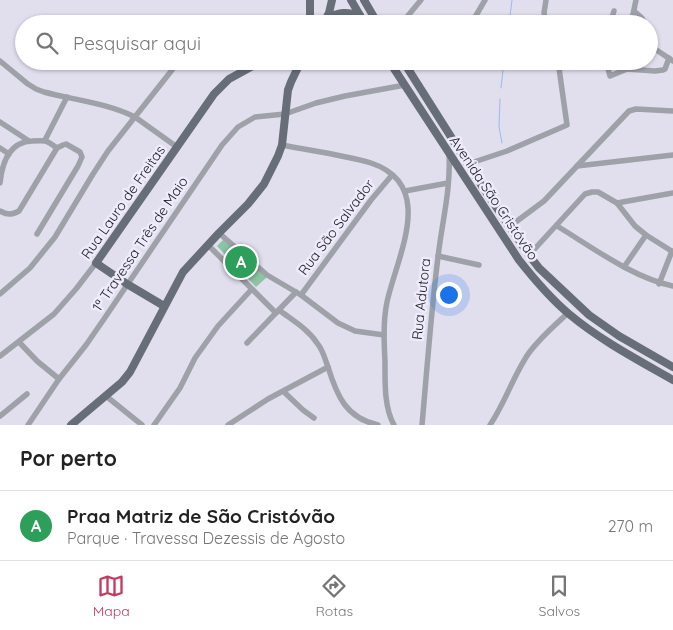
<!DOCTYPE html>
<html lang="pt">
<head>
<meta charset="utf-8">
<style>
	:root { --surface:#fff; --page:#f2f2f2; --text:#222; --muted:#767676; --line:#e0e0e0; --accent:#c83960 }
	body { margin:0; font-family:Quicksand,sans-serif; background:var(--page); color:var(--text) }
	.you { position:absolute; left:448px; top:294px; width:18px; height:18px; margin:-12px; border:4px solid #fff; border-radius:50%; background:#1a73e8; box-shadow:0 0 0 8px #1a73e833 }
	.badge { display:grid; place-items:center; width:32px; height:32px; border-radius:50%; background:var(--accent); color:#fff; font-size:16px; font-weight:700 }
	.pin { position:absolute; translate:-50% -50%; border:2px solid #fff; box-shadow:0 1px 5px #0006 }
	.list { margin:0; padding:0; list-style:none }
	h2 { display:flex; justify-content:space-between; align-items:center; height:65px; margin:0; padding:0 20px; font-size:21px }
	h2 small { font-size:16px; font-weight:400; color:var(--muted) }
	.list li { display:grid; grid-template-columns:32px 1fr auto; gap:15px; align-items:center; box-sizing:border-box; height:70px; padding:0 20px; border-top:1px solid var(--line) }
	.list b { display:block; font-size:19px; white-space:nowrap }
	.list p { margin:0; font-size:16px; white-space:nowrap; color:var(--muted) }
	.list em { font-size:16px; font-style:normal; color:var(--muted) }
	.icon { flex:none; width:28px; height:28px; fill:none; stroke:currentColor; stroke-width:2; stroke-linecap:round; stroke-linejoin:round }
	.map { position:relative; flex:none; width:673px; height:425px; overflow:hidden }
	.search { position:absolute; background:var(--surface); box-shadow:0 1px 4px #0004; left:15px; right:15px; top:15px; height:55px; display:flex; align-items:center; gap:12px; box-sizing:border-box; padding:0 18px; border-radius:28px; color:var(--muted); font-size:19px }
	.sheet { height:135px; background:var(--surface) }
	nav { display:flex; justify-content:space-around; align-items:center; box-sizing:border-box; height:70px; border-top:1px solid var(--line); background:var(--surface); font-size:14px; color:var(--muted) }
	nav a { display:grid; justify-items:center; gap:2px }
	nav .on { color:var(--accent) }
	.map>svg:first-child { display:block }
	.green { fill:#8ac5a3 }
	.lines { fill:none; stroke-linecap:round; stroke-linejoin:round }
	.stream { stroke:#9cbaee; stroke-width:1 }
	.minor { stroke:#9ea2a8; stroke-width:5.5 }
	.major { stroke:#676e78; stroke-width:8 }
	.labels { text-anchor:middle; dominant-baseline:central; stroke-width:5; stroke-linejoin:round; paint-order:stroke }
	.street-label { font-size:14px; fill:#1d1c21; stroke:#eeebfb }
</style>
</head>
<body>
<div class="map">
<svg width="673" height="425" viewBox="0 0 673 425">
	<rect width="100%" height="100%" fill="#e1deee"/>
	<!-- green -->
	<polygon class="green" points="224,239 267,277 256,287 217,246"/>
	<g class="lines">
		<!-- stream -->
		<g class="stream">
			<polyline points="509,24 512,0"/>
			<polyline points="501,88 504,61"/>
			<polyline points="500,99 499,127 502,143"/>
		</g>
		<!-- minor -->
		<g class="minor">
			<polyline points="634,11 641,17 646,24"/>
			<polyline points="401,24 421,0"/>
			<polyline points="471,24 485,0"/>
			<polyline points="546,24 544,13 546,0"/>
			<polyline points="610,24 614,11"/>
			<polyline points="631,24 636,0"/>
			<polyline points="649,29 653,34"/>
			<polyline points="649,45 673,61"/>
			<path d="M0,61l28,23 8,5 8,3c30,8 63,11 91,25l42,30"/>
			<polyline points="606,61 610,76 627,69 655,71 663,70 665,69 669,58"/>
			<polyline points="408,69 435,61"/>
			<polyline points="0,122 29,141"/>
			<polyline points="45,140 67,97"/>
			<path d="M282,145c20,4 40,7 59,11 10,2 21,4 30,7 66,22 26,93 16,139 -4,19 -3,40 -2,60 0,20 -1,45 9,63"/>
			<polyline points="0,148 9,154"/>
			<polyline points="468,164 507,151 567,125 558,61"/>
			<polyline points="577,166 673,155"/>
			<path d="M0,183c2,-20 9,-41 32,-42 14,-1 14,-1 25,7"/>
			<polyline points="405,191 448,183"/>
			<polyline points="617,203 635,226 646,235 673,252"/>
			<path d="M0,211c7,4 12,4 19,0l38,-63 6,-3 3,-1 14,8 2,5 -4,9 -41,68"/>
			<path d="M557,226c35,21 76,52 116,60"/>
			<polyline points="509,227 544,201 629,111 636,109 673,111"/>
			<polyline points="219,233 267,275 301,295 338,323 355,331 384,335"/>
			<polyline points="208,245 276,313"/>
			<polyline points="529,255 585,194 592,192 598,192 617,203 673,193"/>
			<polyline points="438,256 479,265"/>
			<polyline points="624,267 646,235"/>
			<polyline points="659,284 672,251"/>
			<polyline points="0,294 30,268 55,237 93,174 108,151 172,70"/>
			<polyline points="301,295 371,200 392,175"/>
			<path d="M279,310c13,10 29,19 38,33 6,7 8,16 11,24 9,29 18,51 50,58"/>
			<polyline points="19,342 37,361 59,379"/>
			<polyline points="247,343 296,292"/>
			<polyline points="0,356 54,314 76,289 96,263"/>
			<polyline points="284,392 303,410 314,418"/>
			<polyline points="106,396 142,425"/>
			<polyline points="0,416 27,394"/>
			<polyline points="28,425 59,379 86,345 104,319 222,145 238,127 255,117 285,114 316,103 345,96 405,85"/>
			<polyline points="154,425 180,388 195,358 218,326 251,290"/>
			<polyline points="228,425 268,399 328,367"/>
			<path d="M422,425c5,-56 9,-112 16,-168 4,-35 13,-68 11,-103"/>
			<path d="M490,425c14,-21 22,-45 35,-66 8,-15 30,-34 43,-46"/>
		</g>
		<!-- major -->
		<g class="major">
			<polyline points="351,0 365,24"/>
			<polyline points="364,0 378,24"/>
			<path d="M326,19c12,-7 21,-8 34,-3"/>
			<polyline points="308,24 310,20 310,0"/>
			<polyline points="323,24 329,13 332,0"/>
			<path d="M389,61l130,199c15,19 31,38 50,54 31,26 69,46 104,66"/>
			<polyline points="403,61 484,189 529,255 539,268 589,315 619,336 673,367"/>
			<polyline points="164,306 127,284 96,263 214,94 229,79 262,61"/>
			<polyline points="71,425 122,382 130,372 183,272 219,233 248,204 264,184 278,156 282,145 288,90 291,82 301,61"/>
		</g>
	</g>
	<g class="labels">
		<!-- street labels -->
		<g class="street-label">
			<text transform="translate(494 198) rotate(56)">Avenida São Cristóvão</text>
			<text transform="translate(123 202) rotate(-55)">Rua Lauro de Freitas</text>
			<text transform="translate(336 227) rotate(-53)">Rua São Salvador</text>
			<text transform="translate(140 244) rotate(-56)">1ª Travessa Três de Maio</text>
			<text transform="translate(421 299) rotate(-84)">Rua Adutora</text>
		</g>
	</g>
</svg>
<div class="you"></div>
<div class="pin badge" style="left:241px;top:262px;background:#2e9e5b">A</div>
<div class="search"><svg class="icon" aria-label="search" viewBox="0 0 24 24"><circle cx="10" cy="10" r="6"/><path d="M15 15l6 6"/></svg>Pesquisar aqui</div>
</div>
<section class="sheet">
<h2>Por perto<small></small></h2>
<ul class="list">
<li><span class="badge" style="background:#2e9e5b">A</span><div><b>Praa Matriz de São Cristóvão</b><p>Parque · Travessa Dezessis de Agosto</p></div><em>270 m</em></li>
</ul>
</section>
<nav>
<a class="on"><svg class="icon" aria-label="map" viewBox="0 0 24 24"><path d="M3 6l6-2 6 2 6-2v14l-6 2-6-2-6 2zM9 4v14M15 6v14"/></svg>Mapa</a>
<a><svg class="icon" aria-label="directions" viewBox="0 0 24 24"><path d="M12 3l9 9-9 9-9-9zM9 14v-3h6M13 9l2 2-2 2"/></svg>Rotas</a>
<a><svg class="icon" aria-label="saved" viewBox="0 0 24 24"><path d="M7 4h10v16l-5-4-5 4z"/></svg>Salvos</a>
</nav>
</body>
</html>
